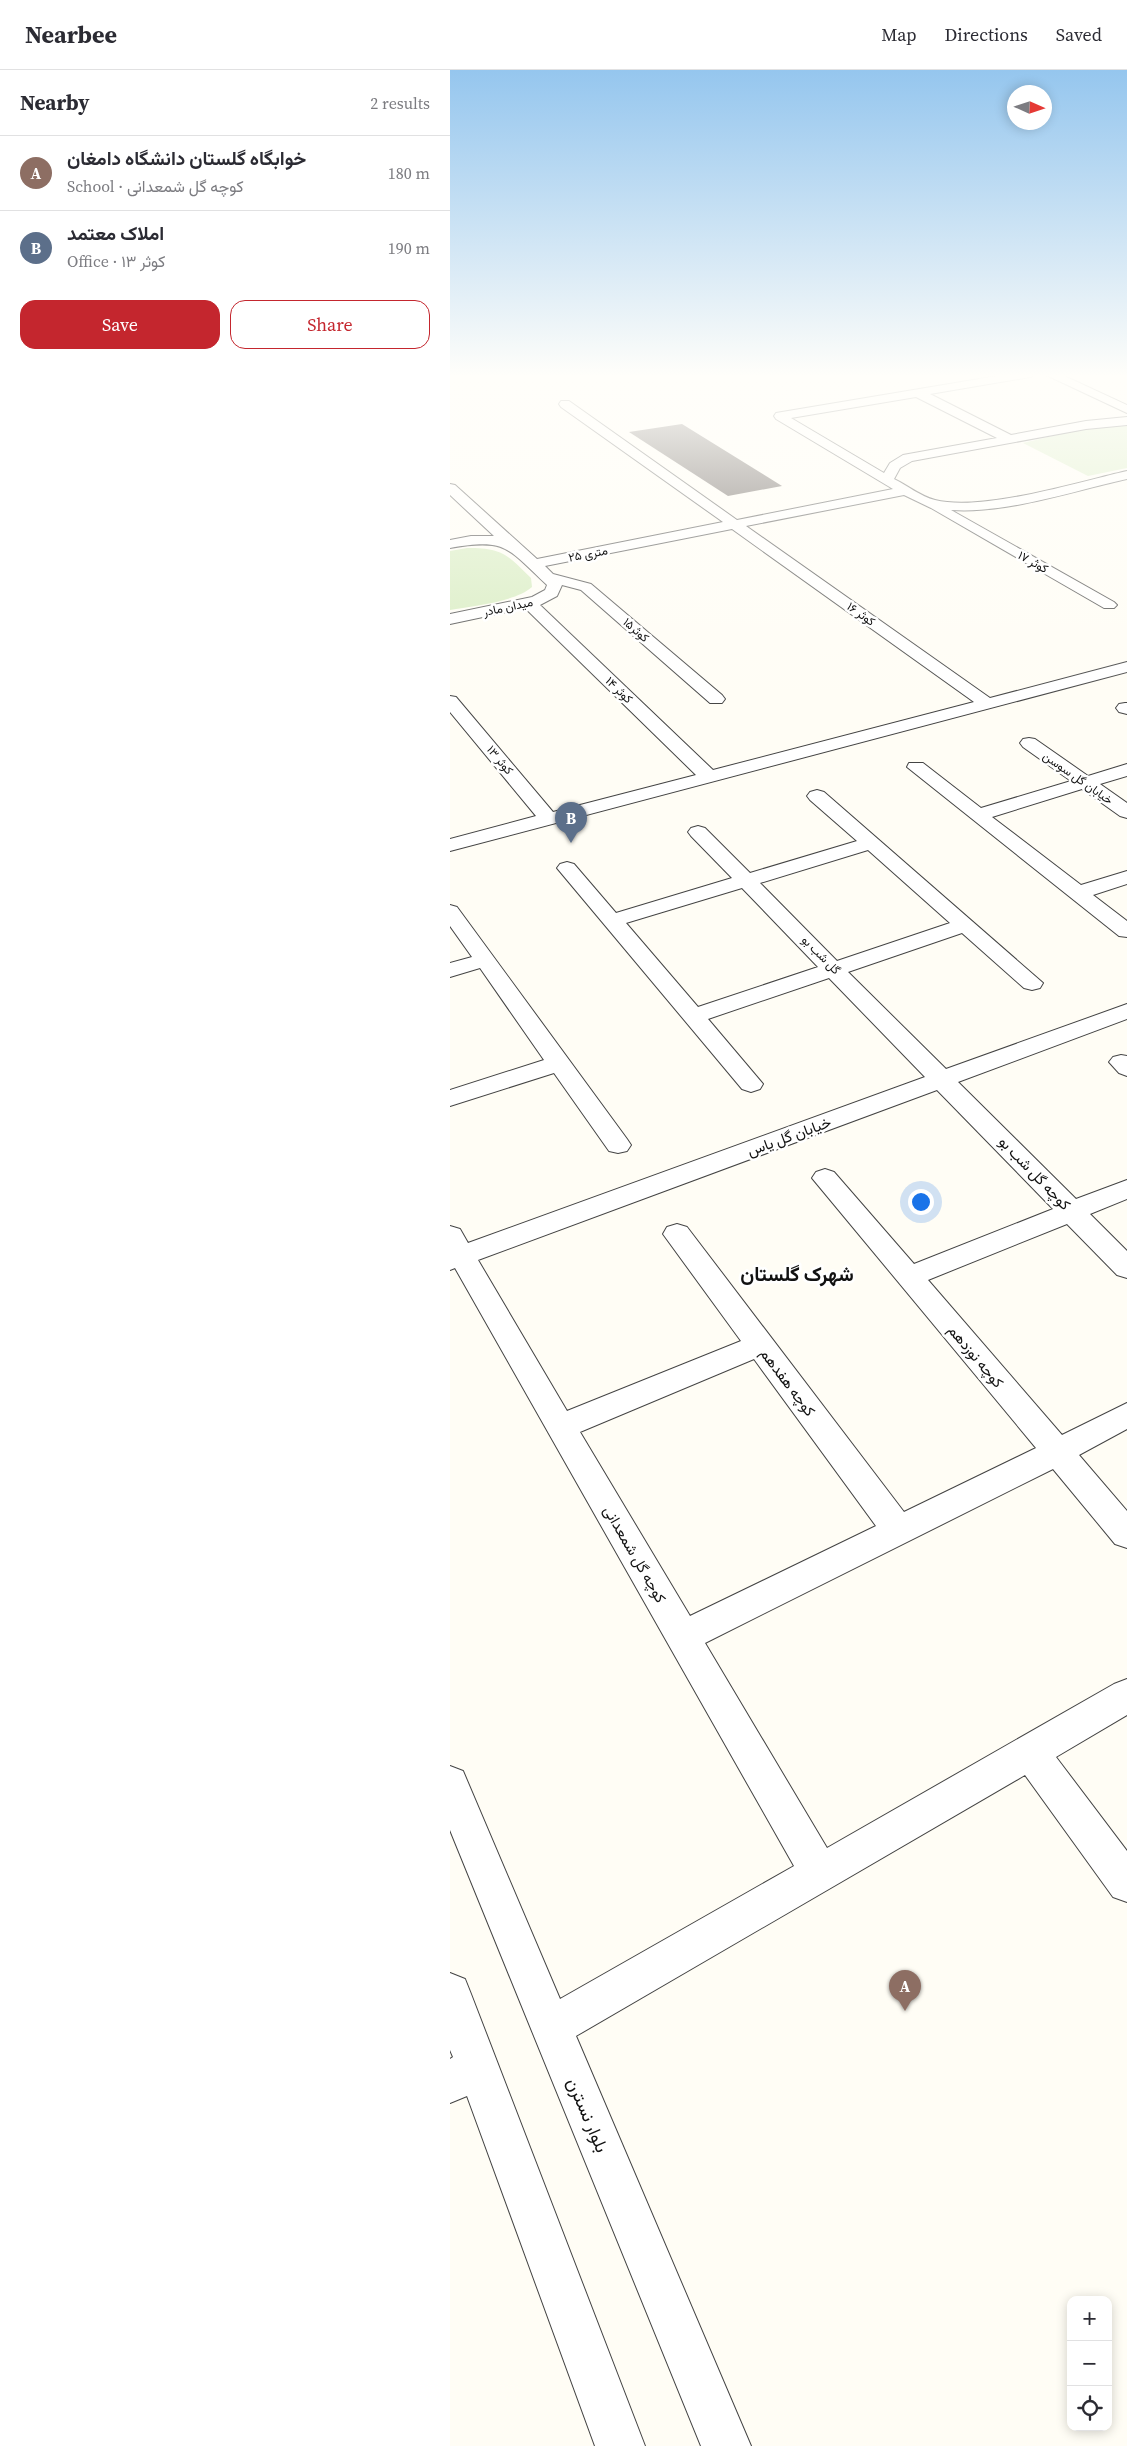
<!DOCTYPE html>
<html lang="en">
<head>
<meta charset="utf-8">
<style>
	:root { --surface:#fff; --page:#f2f2f3; --text:#2b2b33; --muted:#7c7c81; --line:#e1e1e2; --accent:#c4262e }
	body { margin:0; font-family:"Source Serif 4",Vazirmatn,serif; background:var(--page); color:var(--text) }
	.controls { position:absolute; right:15px; bottom:15px; display:grid; overflow:hidden; border-radius:10px; box-shadow:0 2px 12px #0003 }
	.controls button { width:45px; height:45px; display:grid; place-items:center; padding:0; border:0; border-bottom:1px solid var(--line); background:var(--surface); color:var(--text); font:25px sans-serif }
	.compass { position:absolute; left:557px; top:15px; width:45px; height:45px; border-radius:50%; background:var(--surface); box-shadow:0 2px 12px #0003; rotate:93deg }
	.you { position:absolute; left:470px; top:1131px; width:18px; height:18px; margin:-12px; border:4px solid #fff; border-radius:50%; background:#1a73e8; box-shadow:0 0 0 8px #1a73e833 }
	.badge { display:grid; place-items:center; width:32px; height:32px; border-radius:50%; background:var(--accent); color:#fff; font-size:16px; font-weight:700 }
	.pin { position:absolute; translate:-50% -41px; filter:drop-shadow(0 1px 2px #0008) }
	.pin::after { content:''; position:absolute; top:26px; width:18px; height:15px; background:inherit; clip-path:polygon(0 0,100% 0,50% 100%) }
	.list { margin:0; padding:0; list-style:none }
	h2 { display:flex; justify-content:space-between; align-items:center; height:65px; margin:0; padding:0 20px; font-size:21px }
	h2 small { font-size:16px; font-weight:400; color:var(--muted) }
	.list li { display:grid; grid-template-columns:32px 1fr auto; gap:15px; align-items:center; box-sizing:border-box; height:75px; padding:0 20px; border-top:1px solid var(--line) }
	.list b { display:block; font-size:19px; white-space:nowrap }
	.list p { margin:0; font-size:16px; white-space:nowrap; color:var(--muted) }
	.list em { font-size:16px; font-style:normal; color:var(--muted) }
	.actions { display:flex; gap:10px; padding:15px 20px }
	.actions a { flex:1; padding:11px 0; border:1px solid var(--accent); border-radius:15px; text-align:center; font-size:18px; color:var(--accent) }
	.actions .main { background:var(--accent); color:#fff }
	.icon { flex:none; width:28px; height:28px; fill:none; stroke:currentColor; stroke-width:2; stroke-linecap:round; stroke-linejoin:round }
	.map { position:relative; flex:none; width:677px; height:2376px; overflow:hidden }
	header { display:flex; align-items:center; gap:30px; box-sizing:border-box; height:70px; padding:0 25px; background:var(--surface); border-bottom:1px solid var(--line) }
	header strong { font-size:24px }
	nav { display:flex; gap:28px; margin-inline-start:auto; font-size:18px }
	main { display:flex }
	aside { flex:1; background:var(--surface) }
	.map>svg:first-child { display:block }
	.green { fill:#d5ebbd }
	.building { fill:#5a524d }
	.lines { fill:none; stroke-linecap:round; stroke-linejoin:round }
	.minor-casing { stroke:#444; stroke-width:2 }
	.minor { fill:#fff; fill-rule:evenodd }
	.labels { text-anchor:middle; dominant-baseline:central; stroke-width:5; stroke-linejoin:round; paint-order:stroke }
	.far-street-label { font-size:12px; fill:#111; stroke:#fff }
	.street-label { font-size:15px; fill:#111; stroke:#fff }
	.near-street-label { font-size:18px; fill:#111; stroke:#fff }
	.district-label { font-size:20px; font-weight:bold; fill:#111; stroke:#fff }
</style>
</head>
<body>
<header>
<strong>Nearbee</strong>
<nav><a>Map</a><a>Directions</a><a>Saved</a></nav>
</header>
<main>
<aside>
<h2>Nearby<small>2 results</small></h2>
<ul class="list">
<li><span class="badge" style="background:#8d6e63">A</span><div><b>خوابگاه گلستان دانشگاه دامغان</b><p>School · کوچه گل شمعدانی</p></div><em>180 m</em></li>
<li><span class="badge" style="background:#5c6f8a">B</span><div><b>املاک معتمد</b><p>Office · کوثر ۱۳</p></div><em>190 m</em></li>
</ul>
<div class="actions"><a class="main">Save</a><a>Share</a></div>
</aside>
<div class="map">
<svg width="677" height="2376" viewBox="0 0 677 2376">
	<rect width="100%" height="100%" fill="#fffdf5"/>
	<!-- green -->
	<g class="green">
		<polygon points="657,353 677,354 677,398 638,406 573,373"/>
		<path d="M17,478c36,0 39,6 64,30l1,9c-17,15 -60,19 -82,23v-59z"/>
	</g>
	<!-- building -->
	<polygon class="building" points="232,354 332,416 278,426 179,362"/>
	<g class="lines">
		<defs>
			<g id="minor">
				<path d="M559,304h27l-6,3 -100,17 81,41 75,-14 41,-4v8l-41,4 -174,32 -12,7 -6,11c13,6 27,18 41,21 47,12 143,-18 192,-29v8c-54,12 -121,35 -176,31l163,92 3,3 -3,3h-10l-173,-100 -27,-13 -158,31 244,172 137,-36v10l-677,179v-12l86,-23 -86,-104v-16l6,1 97,115 143,-37 -171,-167 -75,16v-10l82,-17 13,-7 2,-5c-40,-37 -40,-47 -97,-37v-8l21,-4h23l-44,-41v-11l5,1 82,74 186,-37 -162,-115 -2,-3 2,-3h8l168,119 156,-31 -117,-70 -2,-3 2,-3zM466,327l81,41 -94,17 -13,8 -6,10 -93,-55zM282,459l242,173 -261,68 -173,-165 17,-9 5,-11 19,5 129,113h12l3,-4 -3,-4 -131,-111 -38,-10 -8,-8z"/>
				<polygon points="594,304 610,304 677,335 677,343"/>
				<polygon points="675,633 677,633 677,644 669,642 666,638 669,634"/>
				<polygon points="579,668 585,669 638,706 677,694 677,706 650,714 677,733 677,748 670,746 632,719 542,747 631,815 677,801 677,814 643,825 677,851 677,867 669,866 457,697 459,693 473,693 531,738 621,711 573,677 570,673 573,669"/>
				<path d="M367,720l7,2 219,191 -3,5 -8,2 -8,-2 -62,-55 -114,39 98,97 181,-65v15l-169,63 118,117 51,-19v19l-37,15 37,37v27l-10,-3 -50,-51 -139,56 134,155 65,-32v26l-48,26 48,56v37l-12,-4 -62,-75 -348,174 122,205 287,-164 13,-5v36l-71,42 71,94v51l-14,-5 -88,-122 -449,261 175,410h-50l-251,-616v-64l13,5 97,228 234,-133 -339,-598 -5,2v-44l10,3 8,14 457,-166 -96,-99 -121,41 55,65 -3,5 -9,3 -9,-3 -185,-221 3,-4 7,-2 7,2 42,49 116,-35 -41,-42 -3,-4 3,-4 7,-2 7,2 45,45 107,-32 -47,-41 -3,-4 3,-4zM418,780l82,73 -113,38 -77,-78zM292,818l76,79 -120,40 -72,-84zM487,1020l116,119 -139,55 -80,-92 -9,-3 -9,3 -4,6 224,270 -132,64 -217,-285 -10,-3 -10,3 -4,7 78,107 -174,70 -89,-151zM304,1289l122,167 -186,90 -110,-184z"/>
				<polygon points="0,835 7,837 177,1069 181,1075 177,1081 168,1083 159,1081 104,1003 0,1036 0,1020 94,990 30,898 0,907 0,893 22,887 0,856"/>
				<polygon points="671,985 677,986 677,1006 669,1003 659,992 663,987"/>
				<polygon points="0,1903 15,1909 21,1924 195,2376 145,2376 17,2026 0,2033 0,1989 3,1987 0,1980"/>
			</g>
		</defs>
		<!-- minor casing -->
		<use href="#minor" class="minor-casing"/>
		<!-- minor -->
		<use href="#minor" class="minor"/>
	</g>
	<!-- sky -->
	<linearGradient id="sky" x2="0" y2="1"><stop stop-color="#95c6ee"/><stop offset="0.48" stop-color="#fffefa"/><stop offset="1" stop-color="#fffefa" stop-opacity="0"/></linearGradient>
	<rect width="677" height="637" fill="url(#sky)"/>
	<g class="labels">
		<!-- far-street labels -->
		<g class="far-street-label">
			<text transform="translate(138 484) rotate(-11)">۲۵ متری</text>
			<text transform="translate(583 492) rotate(29)">کوثر ۱۷</text>
			<text transform="translate(58 537) rotate(-12)">میدان مادر</text>
			<text transform="translate(411 544) rotate(35)">کوثر ۱۶</text>
			<text transform="translate(186 560) rotate(41)">کوثر۱۵</text>
			<text transform="translate(169 620) rotate(44)">کوثر ۱۴</text>
			<text transform="translate(50 690) rotate(50)">کوثر ۱۳</text>
			<text transform="translate(628 708) rotate(35)">خیابان گل سوسن</text>
			<text transform="translate(371 885) rotate(45)">گل شب بو</text>
		</g>
		<!-- street labels -->
		<g class="street-label">
			<text transform="translate(339 1066) rotate(-20)">خیابان گل یاس</text>
			<text transform="translate(585 1103) rotate(46)">کوچه گل شب بو</text>
			<text transform="translate(526 1286) rotate(50)">کوچه نوزدهم</text>
			<text transform="translate(338 1312) rotate(53)">کوچه هفدهم</text>
			<text transform="translate(185 1484) rotate(60)">کوچه گل شمعدانی</text>
		</g>
		<!-- near-street labels -->
		<g class="near-street-label">
			<text transform="translate(138 2045) rotate(67)">بلوار نسترن</text>
		</g>
		<!-- district labels -->
		<g class="district-label">
			<text x="347" y="1204">شهرک گلستان</text>
		</g>
	</g>
</svg>
<div class="controls">
<button>+</button>
<button>−</button>
<button><svg class="icon" aria-label="locate" viewBox="0 0 24 24"><circle cx="12" cy="12" r="6"/><path d="M12 2v4M12 18v4M2 12h4M18 12h4"/></svg></button>
</div>
<svg class="compass" viewBox="-18 -18 36 36"><path d="M0-13l5 13h-10z" fill="#e53935"/><path d="M0 13l5-13h-10z" fill="#7c7c81"/></svg>
<div class="you"></div>
<div class="pin badge" style="left:455px;top:1941px;background:#8d6e63">A</div>
<div class="pin badge" style="left:121px;top:773px;background:#5c6f8a">B</div>
</div>
</main>
</body>
</html>
